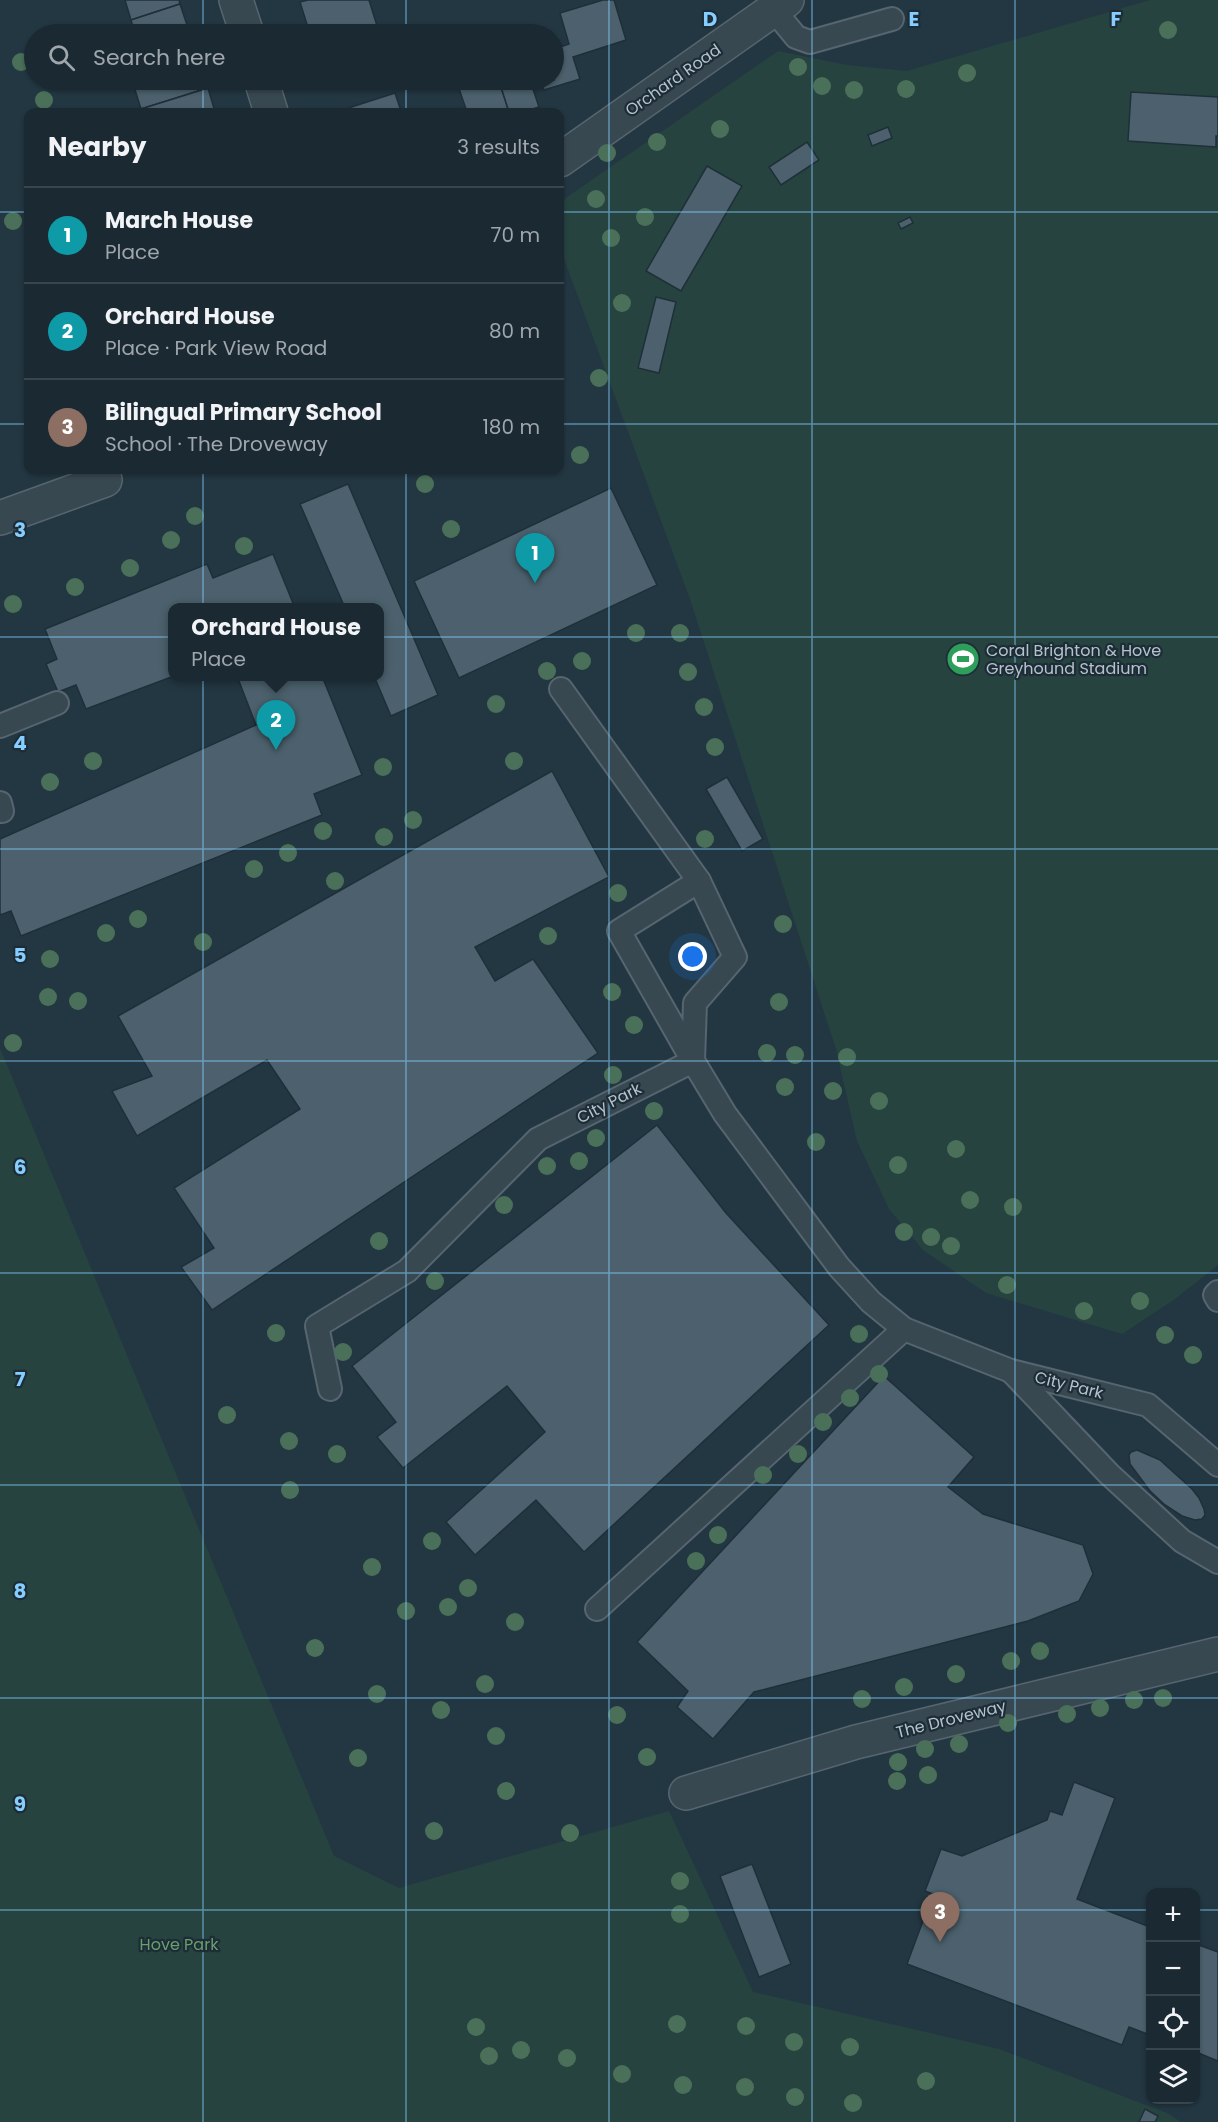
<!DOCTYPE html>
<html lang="en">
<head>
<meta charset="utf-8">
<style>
	:root { --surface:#1a2932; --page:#27353e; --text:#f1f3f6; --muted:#9fa6ac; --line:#38454d; --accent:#8bbbb9 }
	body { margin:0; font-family:Poppins,sans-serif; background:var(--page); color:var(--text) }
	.controls { position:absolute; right:18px; bottom:18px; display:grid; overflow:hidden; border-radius:12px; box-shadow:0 2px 4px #0004 }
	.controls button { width:54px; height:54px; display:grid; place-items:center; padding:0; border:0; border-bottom:2px solid var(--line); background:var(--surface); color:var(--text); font:30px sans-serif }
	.you { position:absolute; left:693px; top:957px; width:21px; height:21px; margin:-15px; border:4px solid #fff; border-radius:50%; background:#1a73e8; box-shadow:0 0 0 9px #1a73e833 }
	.badge { display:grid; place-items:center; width:39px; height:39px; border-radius:50%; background:var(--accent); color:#fff; font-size:20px; font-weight:700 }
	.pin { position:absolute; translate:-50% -50px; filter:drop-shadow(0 2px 3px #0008) }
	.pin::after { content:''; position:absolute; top:32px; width:21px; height:18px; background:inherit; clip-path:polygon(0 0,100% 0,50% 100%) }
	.popup { position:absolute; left:168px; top:603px; width:216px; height:78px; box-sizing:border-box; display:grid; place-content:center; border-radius:12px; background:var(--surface); filter:drop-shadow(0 2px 4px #0005); font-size:20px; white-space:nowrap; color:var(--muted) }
	.popup b { font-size:22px; color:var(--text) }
	.popup::after { content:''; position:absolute; left:50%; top:100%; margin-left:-12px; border:12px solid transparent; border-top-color:var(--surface) }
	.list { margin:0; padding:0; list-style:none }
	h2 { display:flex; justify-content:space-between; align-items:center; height:78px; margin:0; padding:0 24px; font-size:26px }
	h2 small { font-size:20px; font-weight:400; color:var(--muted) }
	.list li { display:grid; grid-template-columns:39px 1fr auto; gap:18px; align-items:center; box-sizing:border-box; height:96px; padding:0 24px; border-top:2px solid var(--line) }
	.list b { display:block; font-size:22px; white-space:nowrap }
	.list p { margin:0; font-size:20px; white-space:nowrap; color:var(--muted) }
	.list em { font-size:20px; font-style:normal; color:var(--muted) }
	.icon { flex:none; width:33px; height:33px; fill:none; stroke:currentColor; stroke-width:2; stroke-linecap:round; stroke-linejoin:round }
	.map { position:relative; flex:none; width:1218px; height:2122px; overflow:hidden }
	.search { position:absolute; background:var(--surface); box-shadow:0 2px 4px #0004; left:24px; top:24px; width:540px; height:66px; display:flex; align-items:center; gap:15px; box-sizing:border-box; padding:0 21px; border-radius:33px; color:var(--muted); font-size:22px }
	.panel { position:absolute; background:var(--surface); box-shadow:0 2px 4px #0004; left:24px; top:108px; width:540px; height:366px; border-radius:12px }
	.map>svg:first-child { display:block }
	.green { fill:#264340 }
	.building { fill:#4c616d; stroke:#1f2f39; stroke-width:1.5 }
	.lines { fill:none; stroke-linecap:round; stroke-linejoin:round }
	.service-casing { stroke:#56656f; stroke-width:26 }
	.minor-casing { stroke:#56656f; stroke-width:36 }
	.service { stroke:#384851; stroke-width:22 }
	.minor { stroke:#384851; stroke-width:33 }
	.tree { fill:#4a7059 }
	.grid { fill:none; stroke:#86ceff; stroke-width:1.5; stroke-opacity:0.55 }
	.labels { text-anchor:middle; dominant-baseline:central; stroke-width:4.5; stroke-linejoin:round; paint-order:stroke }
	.street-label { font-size:16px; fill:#b5c2cc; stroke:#1d2d37 }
	.poi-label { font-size:16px; fill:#b5c2cc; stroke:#1d2d37; text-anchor:start }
	.park-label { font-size:16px; fill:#6a9e6b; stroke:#1d2d37 }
	.grid-label { font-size:20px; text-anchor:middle; font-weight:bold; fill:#86ceff; stroke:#1d2d37; stroke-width:4.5; stroke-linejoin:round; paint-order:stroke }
</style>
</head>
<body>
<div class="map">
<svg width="1218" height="2122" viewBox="0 0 1218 2122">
	<rect width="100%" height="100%" fill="#233742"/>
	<!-- green -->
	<g class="green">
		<polygon points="1150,0 1218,0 1218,1265 1175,1299 1122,1334 986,1293 923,1250 889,1209 857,1141 836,1049 690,599 560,248 560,202 778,51 847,65 907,71"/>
		<polygon points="0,1048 334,1856 399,1888 669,1811 753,1992 999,2049 1167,2113 1181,2122 0,2122"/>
	</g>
	<!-- building -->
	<g class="building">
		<polygon points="125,0 179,0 180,4 131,20"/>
		<polygon points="308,0 369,0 378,29 360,34 310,34 300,2"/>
		<polygon points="603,0 614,0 626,40 573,57 580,79 544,90 541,80 554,80 554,49 569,44 560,13"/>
		<polygon points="180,4 190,34 135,34 131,20"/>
		<polygon points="132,80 205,80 208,88 141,109"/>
		<polygon points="456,80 492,80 494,86 500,84 509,112 467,112"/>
		<polygon points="492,80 530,80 539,107 523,112 509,112 500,84 494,86"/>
		<polygon points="208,88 215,112 143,112 141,109"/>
		<polygon points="1131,92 1218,97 1218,136 1216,136 1216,147 1128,141"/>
		<polygon points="395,93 401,111 396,112 336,112"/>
		<polygon points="888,127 892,138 872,146 868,135"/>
		<polygon points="807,142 819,160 781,185 769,167"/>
		<polygon points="707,166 742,186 681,291 646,271"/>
		<polygon points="910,217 913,223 901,229 898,223"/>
		<polygon points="656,297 676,302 659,373 638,368"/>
		<polygon points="348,484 438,695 391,716 374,676 380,676 380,608 345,608 300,504"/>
		<polygon points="611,488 657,585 459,678 414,581"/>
		<polygon points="273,554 295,608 172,608 172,676 174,676 86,709 76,685 58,692 46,664 57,659 45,629 207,564 213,578"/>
		<polygon points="237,676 322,676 362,775 314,794 322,815 21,936 11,911 0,915 0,839 256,725"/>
		<polygon points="552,771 609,877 475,947 495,981 533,959 598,1053 212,1310 181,1267 214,1248 174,1188 300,1109 267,1060 137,1136 112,1091 152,1076 118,1016"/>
		<polygon points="727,777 763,839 742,851 706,789"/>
		<polygon points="657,1125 726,1213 829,1325 584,1552 536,1500 475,1555 446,1522 545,1432 507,1386 403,1468 377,1437 396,1422 352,1366"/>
		<polygon points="884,1376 974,1457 948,1487 983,1514 1083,1545 1093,1574 1079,1601 1028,1621 754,1692 713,1739 677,1707 688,1691 637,1642"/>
		<polygon points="1137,1450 1160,1460 1192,1489 1199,1498 1204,1509 1205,1515 1202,1519 1195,1520 1182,1516 1165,1505 1150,1491 1130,1464 1129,1455 1131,1452"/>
		<polygon points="1074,1782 1115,1798 1077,1899 1150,1927 1150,2035 1129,2027 1122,2045 907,1964 933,1894 925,1891 941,1849 962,1856 1047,1820 1050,1811 1062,1815"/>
		<polygon points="752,1864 791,1964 759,1977 720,1876"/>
		<polygon points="1196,1944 1218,1952 1218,2061 1196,2052"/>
		<polygon points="1145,2109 1158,2116 1155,2122 1139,2122"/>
	</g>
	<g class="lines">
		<defs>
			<g id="service">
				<polyline points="773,9 796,37 810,42 892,19"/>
				<polyline points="561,689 699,881"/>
				<polyline points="0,726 57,703"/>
				<polyline points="0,803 2,811"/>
				<polyline points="693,1061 695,1003 735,957 699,881 619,931 693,1061 725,1114 839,1267 871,1302 904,1329 1011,1371 1148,1405 1218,1465"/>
				<polyline points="1218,1292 1215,1295 1218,1300"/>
				<polyline points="1011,1371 1109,1474 1182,1541 1218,1562"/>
				<polyline points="330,1389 317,1326 407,1271 538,1139 693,1061"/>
				<polyline points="597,1609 904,1329"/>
			</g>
			<g id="minor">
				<polyline points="236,0 247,34"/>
				<polyline points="261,80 271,112"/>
				<polyline points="560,160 787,0"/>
				<polyline points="0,518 105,480"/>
				<polyline points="686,1793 856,1742 1218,1654"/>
			</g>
		</defs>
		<!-- service casing -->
		<use href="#service" class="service-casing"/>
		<!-- minor casing -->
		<use href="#minor" class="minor-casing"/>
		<!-- service -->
		<use href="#service" class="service"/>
		<!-- minor -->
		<use href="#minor" class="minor"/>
	</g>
	<!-- trees -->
	<g class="tree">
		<circle cx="1168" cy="30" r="9"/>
		<circle cx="21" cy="62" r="9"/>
		<circle cx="798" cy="67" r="9"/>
		<circle cx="967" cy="73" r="9"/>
		<circle cx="822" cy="86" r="9"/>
		<circle cx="906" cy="89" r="9"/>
		<circle cx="854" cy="90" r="9"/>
		<circle cx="44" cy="100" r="9"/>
		<circle cx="720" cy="129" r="9"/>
		<circle cx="657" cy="142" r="9"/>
		<circle cx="607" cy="153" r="9"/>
		<circle cx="596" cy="199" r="9"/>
		<circle cx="645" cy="217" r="9"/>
		<circle cx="13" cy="221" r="9"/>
		<circle cx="611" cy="238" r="9"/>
		<circle cx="622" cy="303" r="9"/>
		<circle cx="599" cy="378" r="9"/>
		<circle cx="580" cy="455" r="9"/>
		<circle cx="425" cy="484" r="9"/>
		<circle cx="195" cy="516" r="9"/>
		<circle cx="451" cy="529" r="9"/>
		<circle cx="171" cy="540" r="9"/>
		<circle cx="244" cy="546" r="9"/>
		<circle cx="130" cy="568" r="9"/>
		<circle cx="75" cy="587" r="9"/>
		<circle cx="13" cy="604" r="9"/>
		<circle cx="636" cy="633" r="9"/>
		<circle cx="680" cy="633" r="9"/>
		<circle cx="582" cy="661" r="9"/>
		<circle cx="547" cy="671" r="9"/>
		<circle cx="688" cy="672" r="9"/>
		<circle cx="496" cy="704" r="9"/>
		<circle cx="704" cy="707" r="9"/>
		<circle cx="715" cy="747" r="9"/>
		<circle cx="93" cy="761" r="9"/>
		<circle cx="514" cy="761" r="9"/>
		<circle cx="383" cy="767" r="9"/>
		<circle cx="50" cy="782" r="9"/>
		<circle cx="413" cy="820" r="9"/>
		<circle cx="323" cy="831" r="9"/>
		<circle cx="384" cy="837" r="9"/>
		<circle cx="705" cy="839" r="9"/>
		<circle cx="288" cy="853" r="9"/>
		<circle cx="254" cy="869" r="9"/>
		<circle cx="335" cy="881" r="9"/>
		<circle cx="618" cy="893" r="9"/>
		<circle cx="138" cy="919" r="9"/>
		<circle cx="783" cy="924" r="9"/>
		<circle cx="106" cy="933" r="9"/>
		<circle cx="548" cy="936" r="9"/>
		<circle cx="203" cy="942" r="9"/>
		<circle cx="50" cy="959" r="9"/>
		<circle cx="612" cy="992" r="9"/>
		<circle cx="48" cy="997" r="9"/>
		<circle cx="78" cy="1001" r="9"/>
		<circle cx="779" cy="1002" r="9"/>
		<circle cx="634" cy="1025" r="9"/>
		<circle cx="13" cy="1043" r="9"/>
		<circle cx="767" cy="1053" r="9"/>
		<circle cx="795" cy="1055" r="9"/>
		<circle cx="847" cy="1057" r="9"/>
		<circle cx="613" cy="1075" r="9"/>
		<circle cx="785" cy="1087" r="9"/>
		<circle cx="833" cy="1091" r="9"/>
		<circle cx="879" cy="1101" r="9"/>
		<circle cx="654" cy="1111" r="9"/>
		<circle cx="596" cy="1138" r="9"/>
		<circle cx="816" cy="1142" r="9"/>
		<circle cx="956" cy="1149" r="9"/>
		<circle cx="579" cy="1161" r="9"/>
		<circle cx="898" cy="1165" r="9"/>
		<circle cx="547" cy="1166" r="9"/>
		<circle cx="970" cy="1200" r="9"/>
		<circle cx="504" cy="1205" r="9"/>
		<circle cx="1013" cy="1207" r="9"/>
		<circle cx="904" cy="1232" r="9"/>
		<circle cx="931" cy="1237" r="9"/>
		<circle cx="379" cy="1241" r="9"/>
		<circle cx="951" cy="1246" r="9"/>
		<circle cx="435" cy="1281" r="9"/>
		<circle cx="1007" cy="1285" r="9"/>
		<circle cx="1140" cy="1301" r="9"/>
		<circle cx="1084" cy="1311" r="9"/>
		<circle cx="276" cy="1333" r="9"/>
		<circle cx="859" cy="1334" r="9"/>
		<circle cx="1165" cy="1335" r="9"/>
		<circle cx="343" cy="1352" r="9"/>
		<circle cx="1193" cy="1355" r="9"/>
		<circle cx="879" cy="1374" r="9"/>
		<circle cx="850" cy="1398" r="9"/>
		<circle cx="227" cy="1415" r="9"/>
		<circle cx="823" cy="1422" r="9"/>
		<circle cx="289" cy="1441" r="9"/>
		<circle cx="337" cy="1454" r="9"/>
		<circle cx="798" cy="1454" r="9"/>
		<circle cx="763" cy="1475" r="9"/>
		<circle cx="290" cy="1490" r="9"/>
		<circle cx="718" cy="1535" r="9"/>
		<circle cx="432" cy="1541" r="9"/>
		<circle cx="696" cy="1561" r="9"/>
		<circle cx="372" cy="1567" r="9"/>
		<circle cx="468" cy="1588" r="9"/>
		<circle cx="448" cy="1607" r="9"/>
		<circle cx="406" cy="1611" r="9"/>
		<circle cx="515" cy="1622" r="9"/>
		<circle cx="315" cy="1648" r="9"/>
		<circle cx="1040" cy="1651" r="9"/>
		<circle cx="1011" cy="1661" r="9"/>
		<circle cx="956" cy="1674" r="9"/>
		<circle cx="485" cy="1684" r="9"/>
		<circle cx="904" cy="1687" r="9"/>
		<circle cx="377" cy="1694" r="9"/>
		<circle cx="1163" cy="1698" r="9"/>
		<circle cx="862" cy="1699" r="9"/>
		<circle cx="1134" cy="1700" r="9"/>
		<circle cx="1100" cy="1708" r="9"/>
		<circle cx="441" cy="1710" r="9"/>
		<circle cx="1067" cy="1714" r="9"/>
		<circle cx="617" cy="1715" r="9"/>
		<circle cx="1008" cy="1723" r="9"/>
		<circle cx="496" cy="1736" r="9"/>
		<circle cx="959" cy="1744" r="9"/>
		<circle cx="925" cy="1749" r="9"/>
		<circle cx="647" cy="1757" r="9"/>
		<circle cx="358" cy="1758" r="9"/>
		<circle cx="898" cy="1762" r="9"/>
		<circle cx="928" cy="1775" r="9"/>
		<circle cx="897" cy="1781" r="9"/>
		<circle cx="506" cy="1791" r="9"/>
		<circle cx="434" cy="1831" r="9"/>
		<circle cx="570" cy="1833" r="9"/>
		<circle cx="680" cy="1881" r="9"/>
		<circle cx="680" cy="1914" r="9"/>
		<circle cx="677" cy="2024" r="9"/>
		<circle cx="746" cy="2026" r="9"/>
		<circle cx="476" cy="2027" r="9"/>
		<circle cx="794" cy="2042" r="9"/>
		<circle cx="850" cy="2047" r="9"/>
		<circle cx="521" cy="2050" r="9"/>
		<circle cx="489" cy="2056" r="9"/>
		<circle cx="567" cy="2058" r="9"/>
		<circle cx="622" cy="2074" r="9"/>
		<circle cx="926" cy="2081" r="9"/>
		<circle cx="683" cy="2085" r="9"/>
		<circle cx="745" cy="2087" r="9"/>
		<circle cx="795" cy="2097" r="9"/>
		<circle cx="853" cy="2103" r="9"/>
	</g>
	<!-- grid -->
	<path class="grid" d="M203,0v34M406,0v34M609,0v2122M812,0v2122M1015,0v2122M203,80v32M406,80v32M0,212h28M560,212h658M0,424h28M560,424h658M203,470v1652M406,470v1652M0,637h1218M0,849h1218M0,1061h1218M0,1273h1218M0,1485h1218M0,1698h1218M0,1910h1150M1196,1910h22"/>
	<!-- icons -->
	<defs>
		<symbol id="stadium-disc" viewBox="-11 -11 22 22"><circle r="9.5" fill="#2e9e5b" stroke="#1d2d37"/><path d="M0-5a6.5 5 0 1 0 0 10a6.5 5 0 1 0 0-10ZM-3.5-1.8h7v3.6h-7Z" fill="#fff"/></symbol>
	</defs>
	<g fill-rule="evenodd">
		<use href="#stadium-disc" x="944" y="640" width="38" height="38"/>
	</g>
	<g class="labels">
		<!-- street labels -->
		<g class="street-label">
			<text transform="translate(673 80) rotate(-35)">Orchard Road</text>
			<text transform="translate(609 1103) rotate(-27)">City Park</text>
			<text transform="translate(1069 1385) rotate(14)">City Park</text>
			<text transform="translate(951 1719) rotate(-14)">The Droveway</text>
		</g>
		<!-- poi labels -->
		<g class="poi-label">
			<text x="986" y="650">Coral Brighton &amp; Hove<tspan x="986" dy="18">Greyhound Stadium</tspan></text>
		</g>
		<!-- park labels -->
		<g class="park-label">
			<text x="179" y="1944">Hove Park</text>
		</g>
	</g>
	<g class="grid-label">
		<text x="710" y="26">D</text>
		<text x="914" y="26">E</text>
		<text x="1116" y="26">F</text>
		<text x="20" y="537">3</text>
		<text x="20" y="750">4</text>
		<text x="20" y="962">5</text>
		<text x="20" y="1174">6</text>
		<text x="20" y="1386">7</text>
		<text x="20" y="1598">8</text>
		<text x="20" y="1811">9</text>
	</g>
</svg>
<div class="controls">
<button>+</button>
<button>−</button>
<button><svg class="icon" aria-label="locate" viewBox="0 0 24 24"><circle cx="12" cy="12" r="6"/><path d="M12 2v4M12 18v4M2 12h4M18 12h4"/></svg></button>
<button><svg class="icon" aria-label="layers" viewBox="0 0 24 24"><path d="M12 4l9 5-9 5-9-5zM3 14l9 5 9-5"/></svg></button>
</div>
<div class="you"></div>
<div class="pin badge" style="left:535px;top:583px;background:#0f9aa8">1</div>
<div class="pin badge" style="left:276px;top:750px;background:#0f9aa8">2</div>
<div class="popup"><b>Orchard House</b>Place</div>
<div class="pin badge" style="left:940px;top:1942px;background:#8d6e63">3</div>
<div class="search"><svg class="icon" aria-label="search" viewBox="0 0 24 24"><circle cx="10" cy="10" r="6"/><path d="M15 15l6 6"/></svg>Search here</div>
<section class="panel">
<h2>Nearby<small>3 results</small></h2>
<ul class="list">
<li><span class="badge" style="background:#0f9aa8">1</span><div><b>March House</b><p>Place</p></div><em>70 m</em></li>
<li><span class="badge" style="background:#0f9aa8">2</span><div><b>Orchard House</b><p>Place · Park View Road</p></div><em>80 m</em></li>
<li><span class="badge" style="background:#8d6e63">3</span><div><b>Bilingual Primary School</b><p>School · The Droveway</p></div><em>180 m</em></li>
</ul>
</section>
</div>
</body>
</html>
